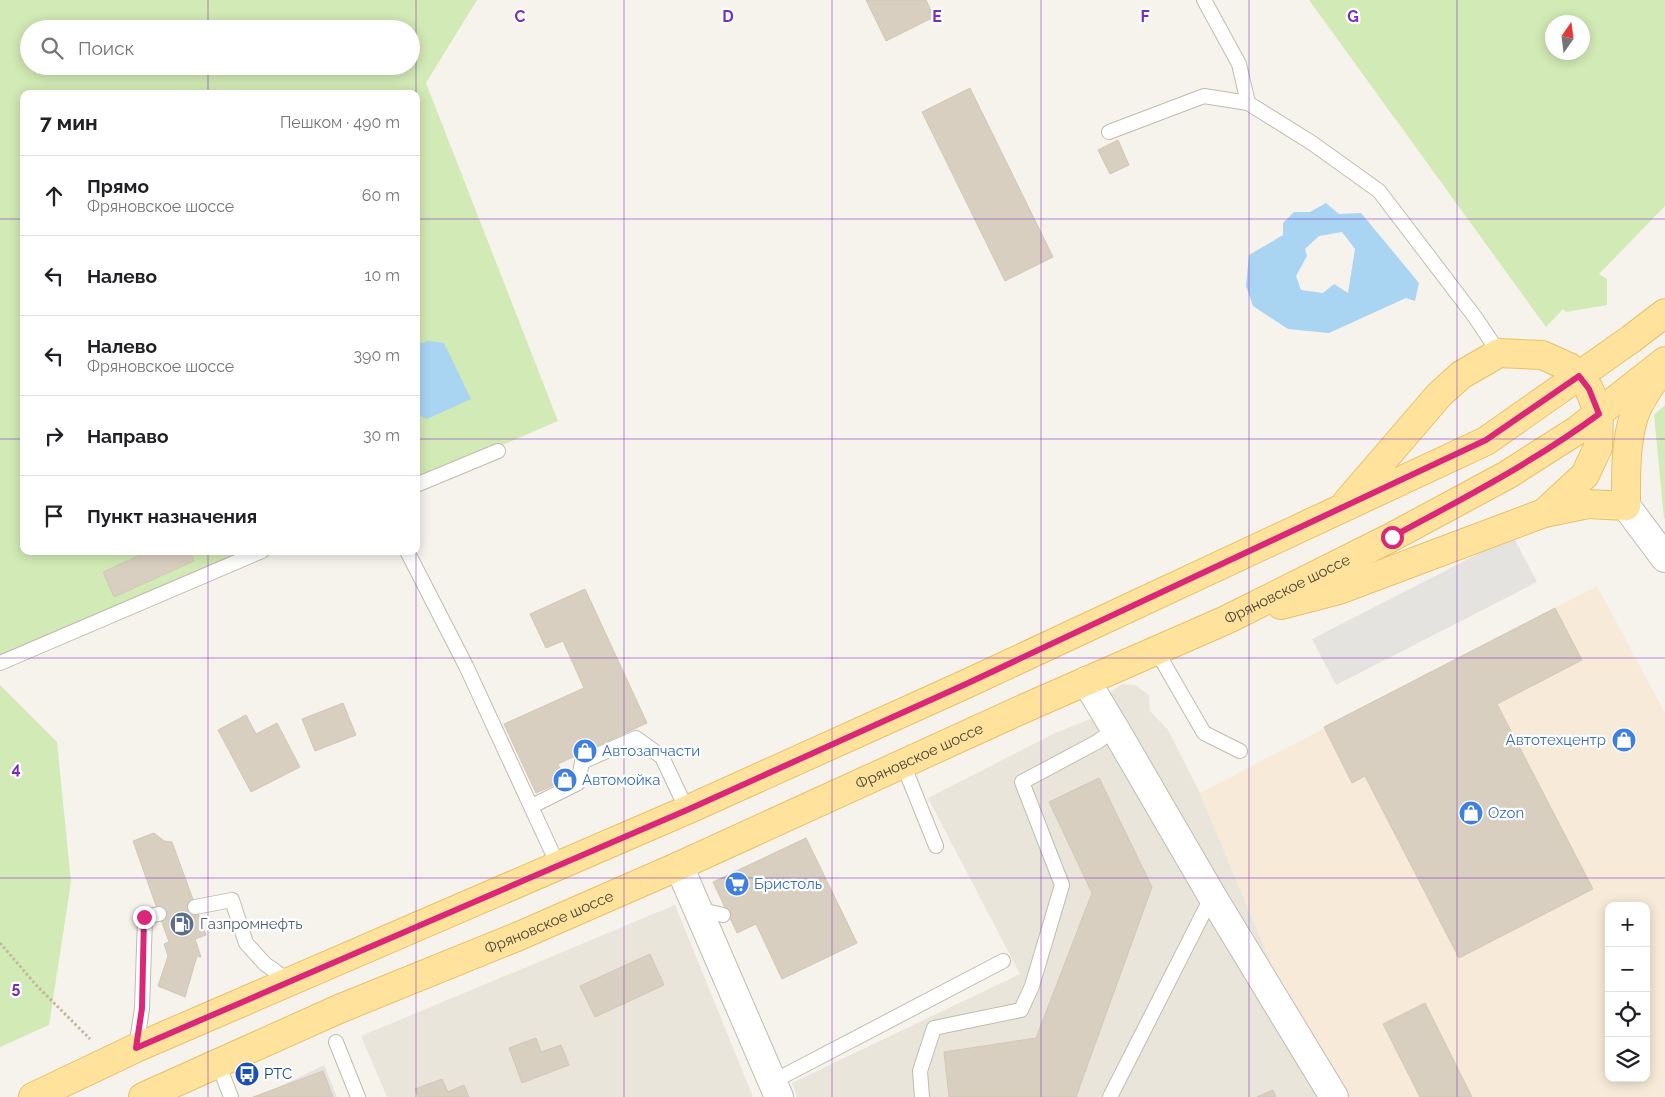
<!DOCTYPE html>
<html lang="ru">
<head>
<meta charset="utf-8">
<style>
	:root { --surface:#fff; --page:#f6f6f6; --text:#202124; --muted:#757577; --line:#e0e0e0 }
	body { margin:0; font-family:Raleway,sans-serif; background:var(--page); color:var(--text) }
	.controls { position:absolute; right:15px; bottom:15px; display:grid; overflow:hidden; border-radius:10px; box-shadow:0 2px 12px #0003 }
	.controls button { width:45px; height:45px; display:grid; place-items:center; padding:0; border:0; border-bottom:1px solid var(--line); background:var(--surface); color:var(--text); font:25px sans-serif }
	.compass { position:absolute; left:1545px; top:15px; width:45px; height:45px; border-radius:50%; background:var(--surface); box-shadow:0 2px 12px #0003; rotate:14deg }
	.stop { position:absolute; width:15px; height:15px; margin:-11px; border:4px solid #db2777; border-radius:50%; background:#fff }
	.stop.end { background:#db2777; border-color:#fff; box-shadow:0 1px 5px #0008 }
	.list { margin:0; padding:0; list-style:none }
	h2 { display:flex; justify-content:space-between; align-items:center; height:65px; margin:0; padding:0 20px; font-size:21px }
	h2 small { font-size:16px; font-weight:400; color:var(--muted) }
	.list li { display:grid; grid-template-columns:32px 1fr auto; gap:15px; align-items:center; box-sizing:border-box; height:80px; padding:0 20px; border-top:1px solid var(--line) }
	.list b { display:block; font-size:19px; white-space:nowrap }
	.list p { margin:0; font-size:16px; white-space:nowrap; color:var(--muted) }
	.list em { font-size:16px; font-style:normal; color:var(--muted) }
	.icon { flex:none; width:28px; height:28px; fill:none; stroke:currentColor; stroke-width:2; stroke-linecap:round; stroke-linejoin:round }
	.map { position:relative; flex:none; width:1665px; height:1097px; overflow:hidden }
	.search { position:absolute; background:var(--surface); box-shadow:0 2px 12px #0003; left:20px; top:20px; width:400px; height:55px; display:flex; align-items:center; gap:12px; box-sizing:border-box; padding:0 18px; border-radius:28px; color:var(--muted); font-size:19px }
	.panel { position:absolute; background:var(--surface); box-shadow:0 2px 12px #0003; left:20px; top:90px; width:400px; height:465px; border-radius:10px }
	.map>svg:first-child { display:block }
	.residential { fill:#eae5da }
	.commercial { fill:#f7ead8; fill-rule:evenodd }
	.industrial { fill:#e6e2dd }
	.green { fill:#d2eab5; fill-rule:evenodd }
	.parking { fill:#e5e3e0 }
	.water { fill:#a9d4f2; fill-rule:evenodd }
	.building { fill:#d8cfc1; stroke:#d3c7b4 }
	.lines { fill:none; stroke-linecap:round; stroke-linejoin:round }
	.lane-casing { stroke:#c2bbae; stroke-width:16 }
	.street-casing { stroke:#c2bbae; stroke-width:30 }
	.primary-casing { stroke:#e6c16a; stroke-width:30 }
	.path { stroke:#c4b79f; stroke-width:3; stroke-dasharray:2.5 2.5; stroke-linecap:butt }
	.lane { stroke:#fff; stroke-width:14 }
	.street { stroke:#fff; stroke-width:28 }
	.primary { stroke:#ffe39c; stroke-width:28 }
	.route { stroke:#db2777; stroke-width:6 }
	.grid { fill:none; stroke:#7b2cbf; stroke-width:1; stroke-opacity:0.55 }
	.labels { text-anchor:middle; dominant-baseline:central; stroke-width:4.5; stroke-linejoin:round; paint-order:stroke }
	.street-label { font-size:15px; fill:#4b4439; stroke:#fff }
	.shop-label { font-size:15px; fill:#366cbe; stroke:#fff; text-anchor:start }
	.service-label { font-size:15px; fill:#4e5e75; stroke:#fff; text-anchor:start }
	.transit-label { font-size:15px; fill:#164399; stroke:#fff; text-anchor:start }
	.grid-label { font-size:16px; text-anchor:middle; font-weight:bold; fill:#7b2cbf; stroke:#fff; stroke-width:4.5; stroke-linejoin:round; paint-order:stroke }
</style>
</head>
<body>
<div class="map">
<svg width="1665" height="1097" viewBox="0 0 1665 1097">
	<rect width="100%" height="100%" fill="#f6f3ec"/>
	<!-- residential -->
	<g class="residential">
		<polygon points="1122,684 1135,685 1149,695 1150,711 1168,730 1200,793 1327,1097 797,1097 792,1083 1020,974 928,798 1055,733 1096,717 1111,692"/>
		<polygon points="675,905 753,1097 387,1097 361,1036"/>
	</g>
	<!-- commercial -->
	<path class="commercial" d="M1597,586l68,127v384h-338l-127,-304zM1609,906h37v172h-37z"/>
	<!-- industrial -->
	<polygon class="industrial" points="324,1065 337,1097 259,1097"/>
	<!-- green -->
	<g class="green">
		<path d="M0,0h477l-51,83 132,338 -142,61v-388h-392v457h232l-256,111zM29,29h382v37h-382z"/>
		<path d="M1309,0h356v206l-66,68 8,5v26l-41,7 -3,-3 -17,18zM1582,22v30h-30v-30z"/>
		<polygon points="1665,405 1665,518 1664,519 1654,415"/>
		<polygon points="0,685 57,742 71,882 49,1025 0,1047"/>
	</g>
	<!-- parking -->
	<polygon class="parking" points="1513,536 1537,582 1336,685 1312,639"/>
	<!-- water -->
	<g class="water">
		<path d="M1326,203l13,11 22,-1 58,70 -4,18 -9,-3 -77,35 -41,-4 -35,-23 -7,-20 3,-31 34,-20v-12l11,-11h16zM1342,232l13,17 -7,44 -14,-9 -11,9 -22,-3 -5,-14 11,-20 -2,-7 14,-13z"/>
		<polygon points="428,341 444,343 471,399 427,419 416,414 416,345"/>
	</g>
	<!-- building -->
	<g class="building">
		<polygon points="866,0 926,0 934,17 886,41"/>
		<polygon points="970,88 1053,257 1005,281 922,112"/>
		<polygon points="1118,140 1129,165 1110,174 1098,150"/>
		<polygon points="149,551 190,551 194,561 114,597 103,572"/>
		<polygon points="585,589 647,723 558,764 565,780 536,793 504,724 584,688 563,641 546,648 530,614"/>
		<polygon points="1555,608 1582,660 1497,704 1593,889 1459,958 1365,776 1352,783 1324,727"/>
		<polygon points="343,703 356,735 315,751 302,719"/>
		<polygon points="246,715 256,734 277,723 300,767 251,792 218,730"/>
		<polygon points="1099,778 1152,887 1076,1097 949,1097 944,1052 1036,1038 1092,893 1049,802"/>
		<polygon points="154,833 164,841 172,842 206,935 195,939 201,957 197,956 185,997 158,986 168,956 164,944 169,942 133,841"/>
		<polygon points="806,838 857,943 782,979 756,924 737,933 713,882"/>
		<polygon points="650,954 664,985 595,1017 580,986"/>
		<polygon points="1425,1003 1472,1097 1420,1097 1383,1024"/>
		<polygon points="536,1038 541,1052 561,1045 569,1065 522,1083 509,1048"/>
		<polygon points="323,1071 333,1097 253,1097"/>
		<polygon points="442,1079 448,1092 464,1085 469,1097 419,1097 415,1089"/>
		<polygon points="1273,1090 1276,1097 1257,1097"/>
	</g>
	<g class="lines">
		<defs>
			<g id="lane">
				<polyline points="1204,0 1239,64 1248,103 1312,143 1379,191 1475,317 1499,353"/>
				<polyline points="1109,132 1204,96 1248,103"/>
				<polyline points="416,485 498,451"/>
				<polyline points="407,551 466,666 558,865"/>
				<polyline points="1156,650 1204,733 1240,751"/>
				<polyline points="0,663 262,551"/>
				<polyline points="903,764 936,846"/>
				<polyline points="532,806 578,783 582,762 636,738 662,757 687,810"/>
				<polyline points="195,907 232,900 246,943 265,964 289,981"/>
				<polyline points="697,909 723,915"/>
				<polyline points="336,1042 358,1097"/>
				<polyline points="136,1048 142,1008 145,917 159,914"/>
				<polyline points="218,1063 231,1097"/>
				<polyline points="772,1082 1003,961"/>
				<polyline points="922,1097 920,1071 934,1028 1021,1010 1032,986 1062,885 1022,782 1097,742 1115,729"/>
				<polyline points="1110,1097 1212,896"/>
			</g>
			<g id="street">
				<polyline points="1626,506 1665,558"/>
				<polyline points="1086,681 1115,729 1212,896 1334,1097"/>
				<polyline points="679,866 779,1097"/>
			</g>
			<g id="primary">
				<polyline points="1347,502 1439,395 1461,375 1499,353 1542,355 1569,367 1579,376 1589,389 1599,414 1598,447 1585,475 1544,513"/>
				<path d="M1626,506c0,-30 -1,-61 8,-90 5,-14 15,-29 24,-41"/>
				<polyline points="1281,605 1339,590 1544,513 1588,504 1626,506"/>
				<polyline points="33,1097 136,1048 687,810 966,684 1486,441 1631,339 1665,313"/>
				<path id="s1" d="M143,1097l196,-88 180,-73 160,-70 346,-158 201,-88 166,-83 115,-62 69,-44 89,-70"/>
			</g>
		</defs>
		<!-- lane casing -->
		<use href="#lane" class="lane-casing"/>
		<!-- street casing -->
		<use href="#street" class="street-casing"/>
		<!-- primary casing -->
		<use href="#primary" class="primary-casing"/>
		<!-- path -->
		<polyline class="path" points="0,943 37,986 90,1039"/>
		<!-- lane -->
		<use href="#lane" class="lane"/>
		<!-- street -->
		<use href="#street" class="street"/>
		<!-- primary -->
		<use href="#primary" class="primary"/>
	</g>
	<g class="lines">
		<!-- route -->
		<path class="route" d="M144,917l-2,91 -6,40 551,-238 279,-126 520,-244 93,-64 10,13 10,25c-65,48 -137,85 -207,123"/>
	</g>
	<!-- grid -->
	<path class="grid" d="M208,0v29M416,0v94M624,0v1097M832,0v1097M1041,0v1097M1249,0v1097M1457,0v1097M208,66v28M416,94v457M0,219h24M416,219h1249M0,439h24M416,439h1249M208,551v546M416,551v546M0,658h1665M0,878h1665"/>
	<!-- icons -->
	<defs>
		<symbol id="shop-disc" viewBox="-11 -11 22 22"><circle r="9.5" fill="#3f7fe0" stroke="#fff"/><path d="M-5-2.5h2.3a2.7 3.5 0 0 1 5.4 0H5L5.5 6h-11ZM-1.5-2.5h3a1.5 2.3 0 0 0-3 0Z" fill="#fff"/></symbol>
		<symbol id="supermarket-disc" viewBox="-11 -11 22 22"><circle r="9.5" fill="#3f7fe0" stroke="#fff"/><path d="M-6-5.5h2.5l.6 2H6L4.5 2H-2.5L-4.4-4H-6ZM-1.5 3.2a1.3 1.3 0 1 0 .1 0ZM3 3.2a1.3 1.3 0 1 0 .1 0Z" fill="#fff"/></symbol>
		<symbol id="fuel-disc" viewBox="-11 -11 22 22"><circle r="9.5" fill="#5c6f8a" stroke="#fff"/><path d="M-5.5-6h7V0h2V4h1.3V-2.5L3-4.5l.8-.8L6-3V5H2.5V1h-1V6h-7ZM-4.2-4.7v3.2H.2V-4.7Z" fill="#fff"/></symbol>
		<symbol id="bus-disc" viewBox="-11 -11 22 22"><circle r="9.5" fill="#1a4fb4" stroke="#fff"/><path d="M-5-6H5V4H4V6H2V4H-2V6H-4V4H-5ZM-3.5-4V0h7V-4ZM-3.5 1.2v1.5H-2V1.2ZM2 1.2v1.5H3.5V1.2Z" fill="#fff"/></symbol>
	</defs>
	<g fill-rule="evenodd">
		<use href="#shop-disc" x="1610" y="726" width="28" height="28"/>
		<use href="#shop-disc" x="571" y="737" width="28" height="28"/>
		<use href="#shop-disc" x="551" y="766" width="28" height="28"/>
		<use href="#shop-disc" x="1457" y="799" width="28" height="28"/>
		<use href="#supermarket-disc" x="723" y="870" width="28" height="28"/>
		<use href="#fuel-disc" x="168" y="910" width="28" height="28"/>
		<use href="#bus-disc" x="233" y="1060" width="28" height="28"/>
	</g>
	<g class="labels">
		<!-- street labels -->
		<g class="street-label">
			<text stroke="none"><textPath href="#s1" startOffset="1252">Фряновское шоссе</textPath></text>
			<text stroke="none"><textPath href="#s1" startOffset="848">Фряновское шоссе</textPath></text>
			<text stroke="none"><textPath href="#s1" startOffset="442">Фряновское шоссе</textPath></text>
		</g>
		<!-- shop labels -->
		<g class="shop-label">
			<text x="1606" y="740" text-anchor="end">Автотехцентр</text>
			<text x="602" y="751">Автозапчасти</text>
			<text x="582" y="780">Автомойка</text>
			<text x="1488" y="813">Ozon</text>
			<text x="754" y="884">Бристоль</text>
		</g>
		<!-- service labels -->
		<g class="service-label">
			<text x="200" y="924">Газпромнефть</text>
		</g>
		<!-- transit labels -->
		<g class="transit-label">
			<text x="264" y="1074">РТС</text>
		</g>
	</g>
	<g class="grid-label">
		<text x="520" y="22">C</text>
		<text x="728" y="22">D</text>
		<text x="937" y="22">E</text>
		<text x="1145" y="22">F</text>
		<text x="1353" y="22">G</text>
		<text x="16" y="774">4</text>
		<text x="16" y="993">5</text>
	</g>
</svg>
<div class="controls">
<button>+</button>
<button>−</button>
<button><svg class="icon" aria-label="locate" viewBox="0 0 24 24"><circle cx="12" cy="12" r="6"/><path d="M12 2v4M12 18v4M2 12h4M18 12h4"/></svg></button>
<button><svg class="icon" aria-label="layers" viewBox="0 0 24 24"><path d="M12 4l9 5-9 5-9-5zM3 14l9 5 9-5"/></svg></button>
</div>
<svg class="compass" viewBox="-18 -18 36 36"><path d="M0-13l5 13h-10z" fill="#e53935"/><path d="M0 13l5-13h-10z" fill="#757577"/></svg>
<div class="stop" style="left:1392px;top:537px"></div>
<div class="stop end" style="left:144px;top:917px"></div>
<div class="search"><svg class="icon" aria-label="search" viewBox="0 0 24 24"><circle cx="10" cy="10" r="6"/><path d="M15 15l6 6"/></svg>Поиск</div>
<section class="panel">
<h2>7 мин<small>Пешком · 490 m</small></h2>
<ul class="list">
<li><svg class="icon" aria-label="ahead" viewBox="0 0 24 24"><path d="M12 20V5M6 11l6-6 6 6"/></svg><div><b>Прямо</b><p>Фряновское шоссе</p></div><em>60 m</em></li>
<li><svg class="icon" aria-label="left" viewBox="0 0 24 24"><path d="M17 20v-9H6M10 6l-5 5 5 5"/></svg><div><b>Налево</b></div><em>10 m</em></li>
<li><svg class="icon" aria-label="left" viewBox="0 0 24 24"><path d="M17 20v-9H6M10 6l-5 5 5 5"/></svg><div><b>Налево</b><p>Фряновское шоссе</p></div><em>390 m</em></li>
<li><svg class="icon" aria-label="right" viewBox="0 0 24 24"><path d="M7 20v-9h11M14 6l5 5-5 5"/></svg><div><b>Направо</b></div><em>30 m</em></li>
<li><svg class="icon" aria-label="arrive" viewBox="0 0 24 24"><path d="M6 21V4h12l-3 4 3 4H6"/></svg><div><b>Пункт назначения</b></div></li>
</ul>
</section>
</div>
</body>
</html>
